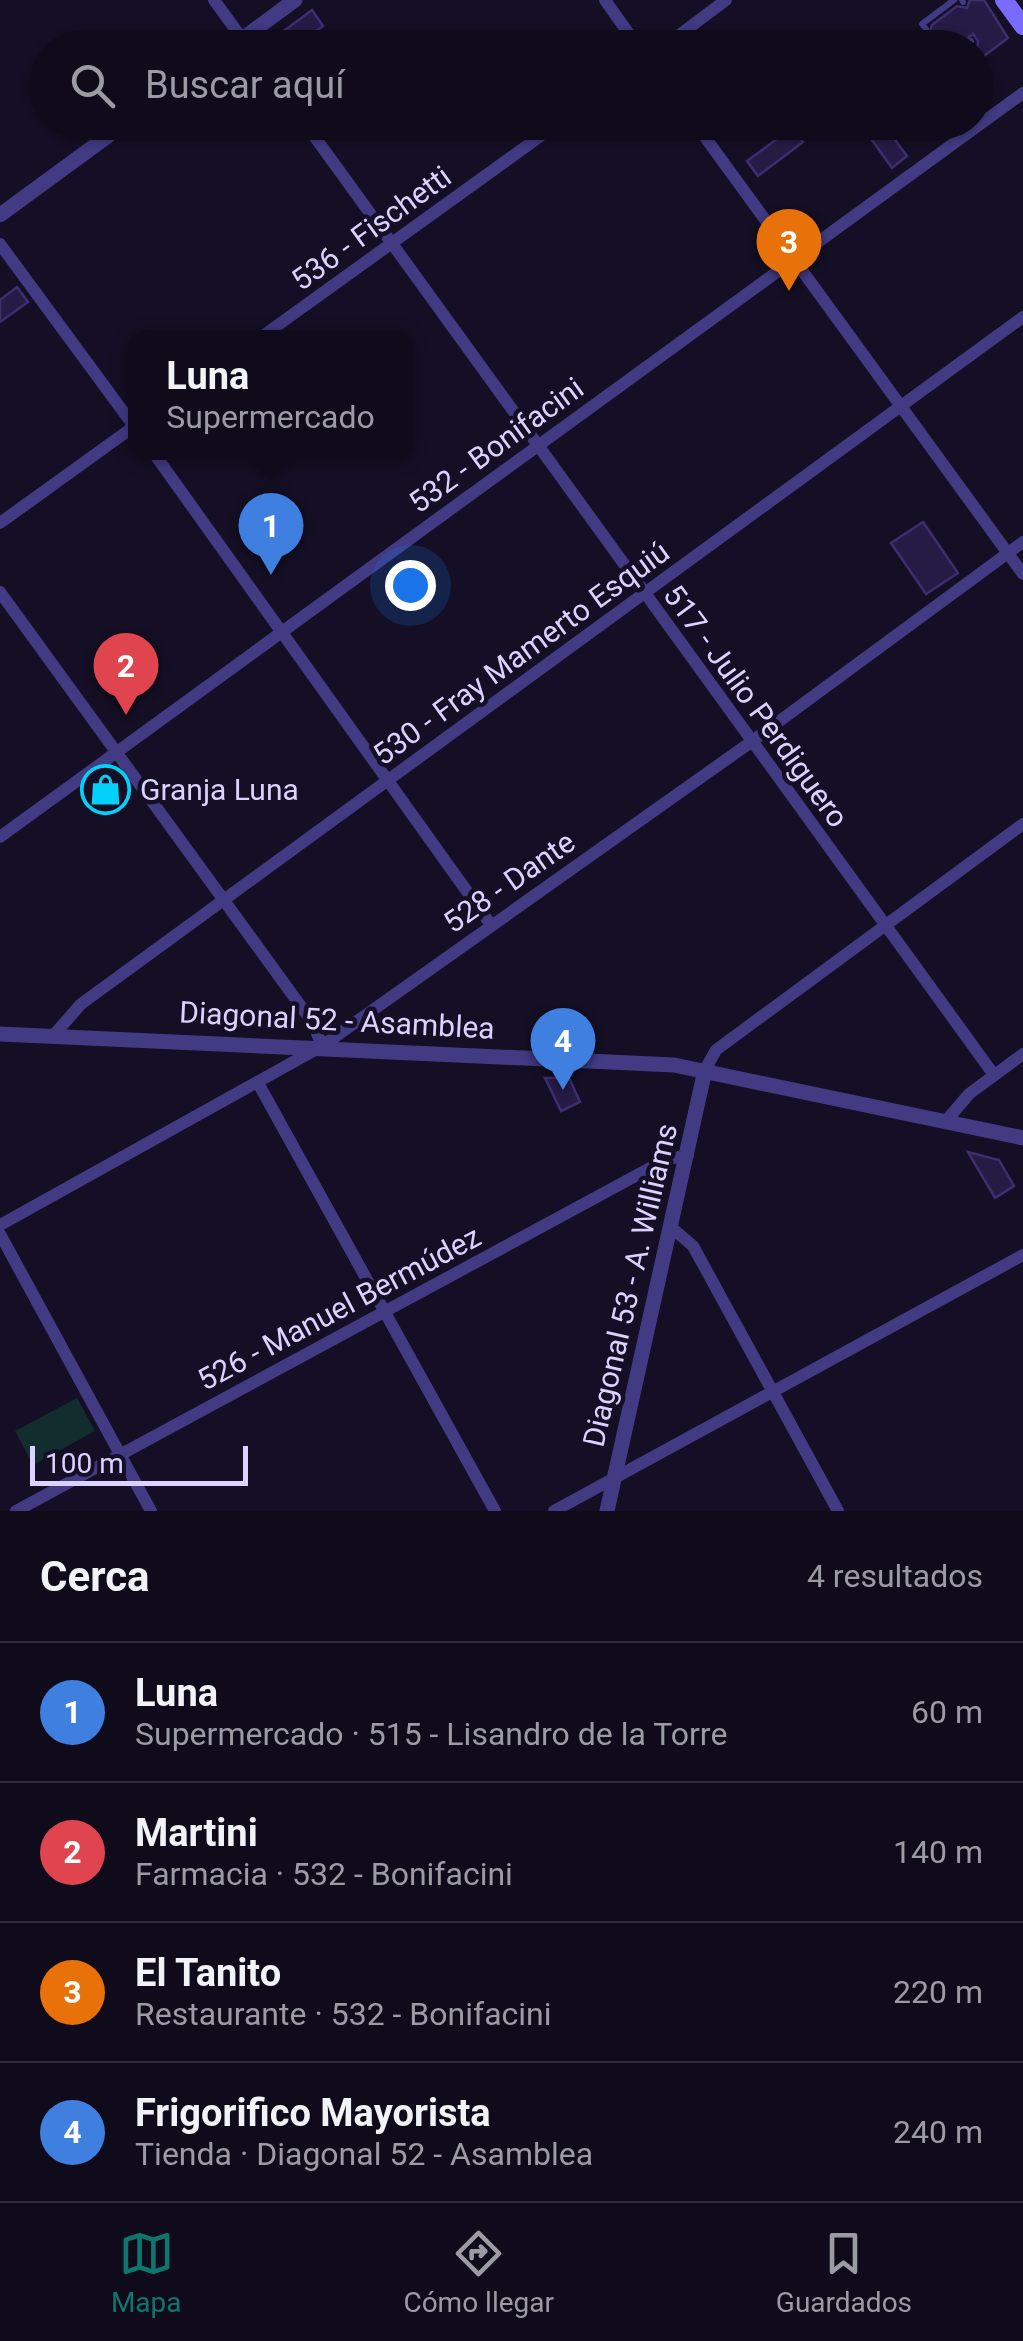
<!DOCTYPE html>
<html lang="es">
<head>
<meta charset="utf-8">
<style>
	:root { --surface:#0f0b1b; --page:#1d1928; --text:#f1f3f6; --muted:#9b9ba3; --line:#2f2b3a; --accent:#0f766e }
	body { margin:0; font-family:Roboto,sans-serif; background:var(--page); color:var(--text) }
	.scale { position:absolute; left:30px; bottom:25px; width:218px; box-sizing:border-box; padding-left:10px; border:5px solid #dad2ff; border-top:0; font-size:28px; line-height:35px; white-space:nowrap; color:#dad2ff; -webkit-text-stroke:8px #140f24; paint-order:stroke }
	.you { position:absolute; left:410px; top:585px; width:35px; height:35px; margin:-25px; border:8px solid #fff; border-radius:50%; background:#1a73e8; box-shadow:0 0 0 15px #1a73e833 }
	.badge { display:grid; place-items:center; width:65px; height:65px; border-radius:50%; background:var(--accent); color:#fff; font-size:32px; font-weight:700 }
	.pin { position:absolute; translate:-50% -82px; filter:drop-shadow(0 2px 5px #0008) }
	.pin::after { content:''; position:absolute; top:52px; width:35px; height:30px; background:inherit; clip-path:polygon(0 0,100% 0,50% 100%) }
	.popup { position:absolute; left:128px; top:330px; width:285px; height:130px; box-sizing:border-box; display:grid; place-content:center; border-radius:20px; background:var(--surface); filter:drop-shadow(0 2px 8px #0005); font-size:32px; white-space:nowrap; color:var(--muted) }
	.popup b { font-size:38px; color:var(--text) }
	.popup::after { content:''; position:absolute; left:50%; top:100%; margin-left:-20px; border:20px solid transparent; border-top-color:var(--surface) }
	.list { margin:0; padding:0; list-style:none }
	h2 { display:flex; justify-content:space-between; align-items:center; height:130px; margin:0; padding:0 40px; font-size:42px }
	h2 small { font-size:32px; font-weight:400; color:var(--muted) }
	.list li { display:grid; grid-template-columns:65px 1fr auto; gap:30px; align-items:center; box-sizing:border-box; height:140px; padding:0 40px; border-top:2px solid var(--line) }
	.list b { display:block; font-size:38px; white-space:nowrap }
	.list p { margin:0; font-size:32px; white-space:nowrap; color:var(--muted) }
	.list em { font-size:32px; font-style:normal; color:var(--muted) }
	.icon { flex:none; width:55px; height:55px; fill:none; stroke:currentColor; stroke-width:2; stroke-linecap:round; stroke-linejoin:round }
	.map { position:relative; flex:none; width:1023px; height:1511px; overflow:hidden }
	.search { position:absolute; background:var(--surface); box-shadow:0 2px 8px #0004; left:30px; right:30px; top:30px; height:110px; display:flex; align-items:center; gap:25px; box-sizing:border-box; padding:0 35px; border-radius:55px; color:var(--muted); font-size:38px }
	.sheet { height:690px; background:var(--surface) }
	nav { display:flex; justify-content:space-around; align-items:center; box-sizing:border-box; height:140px; border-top:2px solid var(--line); background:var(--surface); font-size:28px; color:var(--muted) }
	nav a { display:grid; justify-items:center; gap:5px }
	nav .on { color:var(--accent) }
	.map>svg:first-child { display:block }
	.green { fill:#122d2e }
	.building { fill:#261b45; stroke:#3f2d71; stroke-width:2.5 }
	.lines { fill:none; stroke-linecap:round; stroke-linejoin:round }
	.service { stroke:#423a83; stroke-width:6 }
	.minor { stroke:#423a83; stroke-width:12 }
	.tertiary { stroke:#423a83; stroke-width:15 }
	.secondary { stroke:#786bfd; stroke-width:18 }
	.labels { text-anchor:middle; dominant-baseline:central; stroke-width:9; stroke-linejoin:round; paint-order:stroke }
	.street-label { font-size:30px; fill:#dad2ff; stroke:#140f24 }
	.poi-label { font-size:30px; fill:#dad2ff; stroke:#140f24; text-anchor:start }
</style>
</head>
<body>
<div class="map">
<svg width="1023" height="1511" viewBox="0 0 1023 1511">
	<rect width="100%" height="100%" fill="#140f24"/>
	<!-- green -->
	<polygon class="green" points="77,1398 95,1431 33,1465 15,1431"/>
	<!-- building -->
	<g class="building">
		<polygon points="970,0 984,0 1008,38 976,62 978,41 973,34 955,48 919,48 912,39 921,33 929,35 932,25 957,6 967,8"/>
		<polygon points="312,10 323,26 293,48 261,48"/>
		<polygon points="859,122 882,122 907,156 892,168"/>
		<polygon points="792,128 803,142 758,176 747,161"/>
		<polygon points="17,287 28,302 0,322 0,300"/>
		<polygon points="923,522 958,573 926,594 891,543"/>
		<polygon points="545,1078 569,1078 580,1102 561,1111"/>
		<polygon points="968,1152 999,1160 1014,1186 995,1198"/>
	</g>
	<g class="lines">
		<!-- service -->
		<g class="service">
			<polyline points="962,0 963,2"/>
			<polyline points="926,29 922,24 954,0"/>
			<polyline points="962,48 971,41"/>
		</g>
		<!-- minor -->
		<g class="minor">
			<polyline points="214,0 249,48"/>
			<polyline points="605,0 639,48"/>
			<polyline points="662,48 726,0"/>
			<polyline points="304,122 994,1075"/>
			<polyline points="694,122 1023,574"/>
			<polyline points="0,244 136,429"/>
			<polyline points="260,338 560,122"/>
			<polyline points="153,452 491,925"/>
			<polyline points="0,523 136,425"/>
			<polyline points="0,592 313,1023 322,1046"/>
			<polyline points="0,837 1023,93"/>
			<polyline points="53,1036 81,1004 1023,317"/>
			<polyline points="705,1070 716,1050 1023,824"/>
			<polyline points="258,1083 495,1511"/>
			<polyline points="947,1120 969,1094 1023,1054"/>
			<polyline points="0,1225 322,1046 751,742 1023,542"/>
			<polyline points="672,1228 693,1246 838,1511"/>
			<polyline points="0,1234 151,1511"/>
			<polyline points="16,1511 665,1160 688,1155"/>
			<polyline points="554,1511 1023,1255"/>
		</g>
		<!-- tertiary -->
		<g class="tertiary">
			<polyline points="230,48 295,0"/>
			<polyline points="0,215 127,122"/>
			<polyline points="0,1034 674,1065 1023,1138"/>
			<polyline points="607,1511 705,1070"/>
		</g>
		<!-- secondary -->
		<polyline class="secondary" points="1004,0 1023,26"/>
	</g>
	<!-- icons -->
	<defs>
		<symbol id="shop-ring" viewBox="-11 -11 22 22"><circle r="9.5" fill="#140f24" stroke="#03d1fa" stroke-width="1.5"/><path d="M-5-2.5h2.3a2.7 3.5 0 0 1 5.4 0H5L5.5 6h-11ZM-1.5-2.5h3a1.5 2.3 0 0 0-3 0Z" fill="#03d1fa"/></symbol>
	</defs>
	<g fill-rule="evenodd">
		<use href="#shop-ring" x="78" y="762" width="55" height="55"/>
	</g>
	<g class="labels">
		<!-- street labels -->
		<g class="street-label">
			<text transform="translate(371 228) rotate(-36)">536 - Fischetti</text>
			<text transform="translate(496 445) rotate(-36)">532 - Bonifacini</text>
			<text transform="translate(521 653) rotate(-36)">530 - Fray Mamerto Esquiú</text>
			<text transform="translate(756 706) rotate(54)">517 - Julio Perdiguero</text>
			<text transform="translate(509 882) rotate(-35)">528 - Dante</text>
			<text transform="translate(337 1020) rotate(3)">Diagonal 52 - Asamblea</text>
			<text transform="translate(630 1285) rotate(-77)">Diagonal 53 - A. Williams</text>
			<text transform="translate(339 1308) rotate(-28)">526 - Manuel Bermúdez</text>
		</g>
		<!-- poi labels -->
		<g class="poi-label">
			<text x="140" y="789">Granja Luna</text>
		</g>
	</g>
</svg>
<div class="scale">100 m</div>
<div class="you"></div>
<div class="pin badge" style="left:271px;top:575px;background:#3f7fe0">1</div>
<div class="popup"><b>Luna</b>Supermercado</div>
<div class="pin badge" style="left:126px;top:715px;background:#e0444e">2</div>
<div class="pin badge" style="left:789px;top:291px;background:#e8710a">3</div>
<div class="pin badge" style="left:563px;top:1090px;background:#3f7fe0">4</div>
<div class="search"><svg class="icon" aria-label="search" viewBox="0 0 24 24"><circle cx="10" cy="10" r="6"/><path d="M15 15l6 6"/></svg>Buscar aquí</div>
</div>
<section class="sheet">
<h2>Cerca<small>4 resultados</small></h2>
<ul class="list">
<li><span class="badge" style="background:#3f7fe0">1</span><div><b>Luna</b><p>Supermercado · 515 - Lisandro de la Torre</p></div><em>60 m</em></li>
<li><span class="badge" style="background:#e0444e">2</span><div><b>Martini</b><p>Farmacia · 532 - Bonifacini</p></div><em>140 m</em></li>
<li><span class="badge" style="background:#e8710a">3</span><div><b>El Tanito</b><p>Restaurante · 532 - Bonifacini</p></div><em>220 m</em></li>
<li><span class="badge" style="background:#3f7fe0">4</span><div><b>Frigorifico Mayorista</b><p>Tienda · Diagonal 52 - Asamblea</p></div><em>240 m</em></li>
</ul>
</section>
<nav>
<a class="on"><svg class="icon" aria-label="map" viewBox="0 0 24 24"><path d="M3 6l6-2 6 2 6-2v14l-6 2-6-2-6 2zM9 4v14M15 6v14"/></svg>Mapa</a>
<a><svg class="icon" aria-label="directions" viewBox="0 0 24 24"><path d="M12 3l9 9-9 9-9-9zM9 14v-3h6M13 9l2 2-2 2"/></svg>Cómo llegar</a>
<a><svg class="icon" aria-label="saved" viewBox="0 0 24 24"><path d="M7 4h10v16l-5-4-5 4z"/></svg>Guardados</a>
</nav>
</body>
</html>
